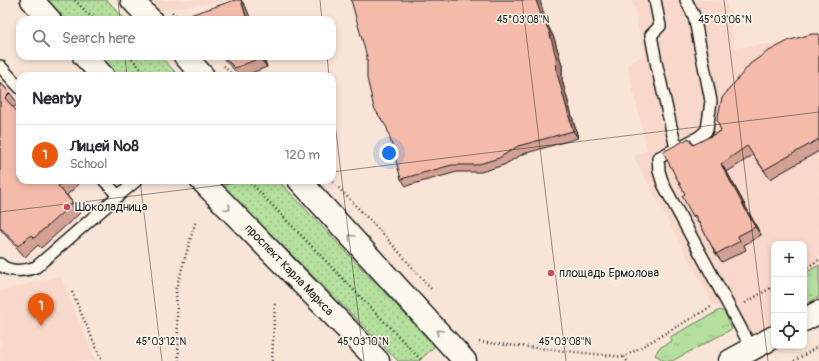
<!DOCTYPE html>
<html lang="en">
<head>
<meta charset="utf-8">
<style>
	:root { --surface:#fff; --page:#f2f2f3; --text:#2b2b33; --muted:#7c7c81; --line:#e1e1e2; --accent:#ea580c }
	body { margin:0; font-family:Pangolin,sans-serif; background:var(--page); color:var(--text) }
	.controls { position:absolute; right:12px; bottom:12px; display:grid; overflow:hidden; border-radius:8px; box-shadow:0 2px 6px #0003 }
	.controls button { width:36px; height:36px; display:grid; place-items:center; padding:0; border:0; border-bottom:1px solid var(--line); background:var(--surface); color:var(--text); font:20px sans-serif }
	.you { position:absolute; left:389px; top:153px; width:14px; height:14px; margin:-10px; border:3px solid #fff; border-radius:50%; background:#1a73e8; box-shadow:0 0 0 6px #1a73e833 }
	.badge { display:grid; place-items:center; width:26px; height:26px; border-radius:50%; background:var(--accent); color:#fff; font-size:13px; font-weight:700 }
	.pin { position:absolute; translate:-50% -33px; filter:drop-shadow(0 1px 2px #0008) }
	.pin::after { content:''; position:absolute; top:21px; width:14px; height:12px; background:inherit; clip-path:polygon(0 0,100% 0,50% 100%) }
	.list { margin:0; padding:0; list-style:none }
	h2 { display:flex; justify-content:space-between; align-items:center; height:52px; margin:0; padding:0 16px; font-size:17px }
	h2 small { font-size:13px; font-weight:400; color:var(--muted) }
	.list li { display:grid; grid-template-columns:26px 1fr auto; gap:12px; align-items:center; box-sizing:border-box; height:60px; padding:0 16px; border-top:1px solid var(--line) }
	.list b { display:block; font-size:15px; white-space:nowrap }
	.list p { margin:0; font-size:13px; white-space:nowrap; color:var(--muted) }
	.list em { font-size:13px; font-style:normal; color:var(--muted) }
	.icon { flex:none; width:22px; height:22px; fill:none; stroke:currentColor; stroke-width:2; stroke-linecap:round; stroke-linejoin:round }
	.map { position:relative; flex:none; width:819px; height:361px; overflow:hidden }
	.search { position:absolute; background:var(--surface); box-shadow:0 2px 6px #0003; left:16px; top:16px; width:320px; height:44px; display:flex; align-items:center; gap:10px; box-sizing:border-box; padding:0 14px; border-radius:12px; color:var(--muted); font-size:15px }
	.panel { position:absolute; background:var(--surface); box-shadow:0 2px 6px #0003; left:16px; top:72px; width:320px; height:112px; border-radius:12px }
	.map>svg:first-child { display:block }
	.built { fill:#f8d8ca }
	.grass { fill:url(#grass-tufts); stroke:#687e5c }
	.park { fill:url(#park-dots); stroke:#687e5c }
	.lines { fill:none; stroke-linecap:round; stroke-linejoin:round }
	.lane-casing { stroke:#1c1c1c; stroke-width:14 }
	.secondary-casing { stroke:#1c1c1c; stroke-width:25 }
	.path { stroke:#1c1c1c; stroke-width:2.5; stroke-dasharray:1 3; stroke-linecap:butt }
	.lane { stroke:#fbf7ec; stroke-width:11 }
	.secondary { stroke:#fbf7ec; stroke-width:22 }
	.wall { fill:#d2a193; stroke:#1c1c1c }
	.shaded-wall { fill:#ab8378; stroke:#1c1c1c }
	.building { fill:#f4bbab; stroke:#1c1c1c }
	.oneway { stroke:#97948e }
	.ticks { fill:none; stroke:#1c1c1c; stroke-width:1; stroke-opacity:0.45 }
	.poi-dot { fill:#d1495b; stroke:#fbf7ec; stroke-width:1.5 }
	.labels { text-anchor:middle; dominant-baseline:central; stroke-width:3; stroke-linejoin:round; paint-order:stroke }
	.poi-label { font-size:12px; fill:#1c1c1c; stroke:#fbf7ec; text-anchor:start }
	.street-label { font-size:12px; fill:#1c1c1c; stroke:#fbf7ec }
	.ticks-label { font-size:10px; text-anchor:middle; fill:#1c1c1c; stroke:#fbf7ec; stroke-width:3; stroke-linejoin:round; paint-order:stroke }
</style>
</head>
<body>
<div class="map">
<svg width="819" height="361" viewBox="0 0 819 361">
	<defs>
		<pattern id="grass-tufts" width="24" height="20" patternUnits="userSpaceOnUse"><rect width="24" height="20" fill="#b4df9d"/><path d="M3 7l-1-3M5 7V3M7 7l1-3M15 17l-1-3M17 17v-4M19 17l1-3" fill="none" stroke="#9abf87"/></pattern>
		<pattern id="park-dots" width="8" height="8" patternUnits="userSpaceOnUse"><rect width="8" height="8" fill="#b4df9d"/><path d="M2 2h.1M6 6h.1" fill="none" stroke="#9abf87" stroke-width="1.8" stroke-linecap="round"/></pattern>
	</defs>
	<rect width="100%" height="100%" fill="#f9e5d8"/>
	<filter id="ink" filterUnits="userSpaceOnUse"><feTurbulence type="fractalNoise" baseFrequency=".025" numOctaves="2"/><feDisplacementMap in="SourceGraphic" scale="8" xChannelSelector="R" yChannelSelector="G"/><feConvolveMatrix kernelMatrix="1 2 1 2 8 2 1 2 1" color-interpolation-filters="sRGB"/></filter>
	<g filter="url(#ink)">
		<!-- built -->
		<g class="built">
			<polygon points="147,0 233,0 157,11"/>
			<polygon points="631,0 727,0 735,48 819,38 819,302 804,310 804,244 774,244 774,328 747,344 729,309 713,305 634,157 647,150 627,64 644,55 634,6"/>
			<polygon points="60,276 96,361 0,361 0,291"/>
		</g>
		<!-- grass -->
		<g class="grass">
			<polygon points="819,265 819,297 806,304 804,302 804,274"/>
			<polygon points="720,310 725,313 732,329 672,361 665,361 655,355 659,348 672,341 670,337"/>
		</g>
		<!-- park -->
		<g class="park">
			<polygon points="45,0 107,0 126,20 64,20"/>
			<polygon points="98,56 160,56 179,76 117,76"/>
			<polygon points="217,180 278,180 435,346 419,361 398,361"/>
		</g>
		<g class="lines">
			<defs>
				<g id="lane">
					<polyline points="655,0 660,26 651,35 656,62 676,148"/>
					<polyline points="686,0 694,16 711,101 707,130 699,137 658,158 659,171 663,184 752,349"/>
					<polyline points="0,66 20,88"/>
					<polyline points="104,180 118,196 137,180"/>
					<path d="M0,264c8,9 26,7 36,3l82,-71"/>
				</g>
				<g id="secondary">
					<polyline points="32,0 50,20"/>
					<polyline points="132,0 151,20"/>
					<polyline points="84,56 103,76"/>
					<polyline points="185,56 203,76"/>
					<polyline points="201,180 378,361"/>
					<polyline points="299,180 465,361"/>
					<polyline points="804,320 819,312"/>
					<polyline points="730,361 774,337"/>
				</g>
			</defs>
			<!-- lane casing -->
			<use href="#lane" class="lane-casing"/>
			<!-- secondary casing -->
			<use href="#secondary" class="secondary-casing"/>
			<!-- path -->
			<g class="path">
				<polyline points="75,0 94,20"/>
				<polyline points="172,12 180,20"/>
				<polyline points="129,56 148,76"/>
				<polyline points="224,66 233,76"/>
				<polyline points="248,180 422,361"/>
				<polyline points="333,182 385,236 431,289"/>
				<polyline points="804,269 819,260"/>
				<polyline points="72,292 102,361"/>
				<polyline points="745,303 774,286"/>
				<polyline points="479,342 624,357"/>
				<polyline points="179,361 176,289 196,220"/>
				<polyline points="272,361 275,302"/>
				<polyline points="627,361 624,357 711,307"/>
				<polyline points="794,361 819,346"/>
			</g>
			<!-- lane -->
			<use href="#lane" class="lane"/>
			<!-- secondary -->
			<use href="#secondary" class="secondary"/>
		</g>
		<!-- wall -->
		<g class="wall">
			<polygon points="546,22 554,38 562,65 562,80 578,138 523,154 504,165 481,172 457,172 406,186 401,179"/>
			<polygon points="819,34 819,151 770,179 753,155 727,172 761,235 744,245 746,250 722,262 716,254 700,224 699,224 693,216 685,194 689,138 694,145 721,131"/>
			<polygon points="221,56 263,56 267,67 244,76 240,76"/>
			<polygon points="0,82 10,93 18,104 13,108 20,180 77,180 79,184 67,195 73,203 80,213 41,248 38,245 25,257 0,229"/>
		</g>
		<!-- shaded-wall -->
		<g class="shaded-wall">
			<polygon points="241,0 246,7 251,20 247,20"/>
			<polygon points="536,0 540,0 546,22 554,38 562,65 562,80 578,138 573,131"/>
			<polygon points="260,56 263,56 267,67 260,58"/>
			<polygon points="721,164 727,172 761,235 755,227"/>
		</g>
		<!-- building -->
		<g class="building">
			<polygon points="235,0 241,0 247,20 190,20 187,16"/>
			<polygon points="351,0 536,0 541,15 549,31 556,57 557,73 573,131 518,146 499,158 476,165 452,165 401,179 387,128 374,108 367,78 367,57"/>
			<polygon points="812,34 819,34 819,139 764,170 747,146 721,164 755,227 738,236 740,241 716,254 695,215 693,216 682,196 685,194 663,152 689,138 693,145 721,131 717,120 722,98 750,64 767,52 790,40"/>
			<polygon points="223,56 260,56 260,58 235,68"/>
			<polygon points="0,82 10,93 5,98 20,115 20,180 65,180 58,186 73,203 34,238 31,235 18,246 0,227"/>
		</g>
		<!-- one-way arrows -->
		<defs><path id="oneway-chevron" d="M-2-3.5L2.5 0L-2 3.5" fill="none" stroke-width="1.6" stroke-linecap="round" stroke-linejoin="round"/></defs>
		<g class="oneway">
			<use href="#oneway-chevron" transform="translate(228 208) rotate(46)"/>
			<use href="#oneway-chevron" transform="translate(351 237) rotate(-133)"/>
			<use href="#oneway-chevron" transform="translate(439 332) rotate(-133)"/>
		</g>
	</g>
	<!-- ticks -->
	<path class="ticks" d="M118,0l2,20M320,0l2,20M522,0l44,361M724,0l44,361M125,56l2,20M327,56l2,20M332,99l32,262M332,172l487,-60M140,180l22,181M0,212l264,-32"/>
	<!-- markers -->
	<g class="poi-dot">
		<circle cx="67" cy="207" r="4"/>
		<circle cx="551" cy="273" r="4"/>
	</g>
	<g class="labels">
		<!-- poi labels -->
		<g class="poi-label">
			<text x="75" y="207">Шоколадница</text>
			<text x="559" y="273">площадь Ермолова</text>
		</g>
		<!-- street labels -->
		<g class="street-label">
			<text transform="translate(289 270) rotate(46)">проспект Карла Маркса</text>
		</g>
	</g>
	<g class="ticks-label">
		<text x="523" y="23">45°03'08"N</text>
		<text x="725" y="23">45°03'06"N</text>
		<text x="161" y="345">45°03'12"N</text>
		<text x="363" y="345">45°03'10"N</text>
		<text x="565" y="345">45°03'08"N</text>
	</g>
</svg>
<div class="controls">
<button>+</button>
<button>−</button>
<button><svg class="icon" aria-label="locate" viewBox="0 0 24 24"><circle cx="12" cy="12" r="6"/><path d="M12 2v4M12 18v4M2 12h4M18 12h4"/></svg></button>
</div>
<div class="you"></div>
<div class="pin badge" style="left:41px;top:326px">1</div>
<div class="search"><svg class="icon" aria-label="search" viewBox="0 0 24 24"><circle cx="10" cy="10" r="6"/><path d="M15 15l6 6"/></svg>Search here</div>
<section class="panel">
<h2>Nearby<small></small></h2>
<ul class="list">
<li><span class="badge">1</span><div><b>Лицей №8</b><p>School</p></div><em>120 m</em></li>
</ul>
</section>
</div>
</body>
</html>
